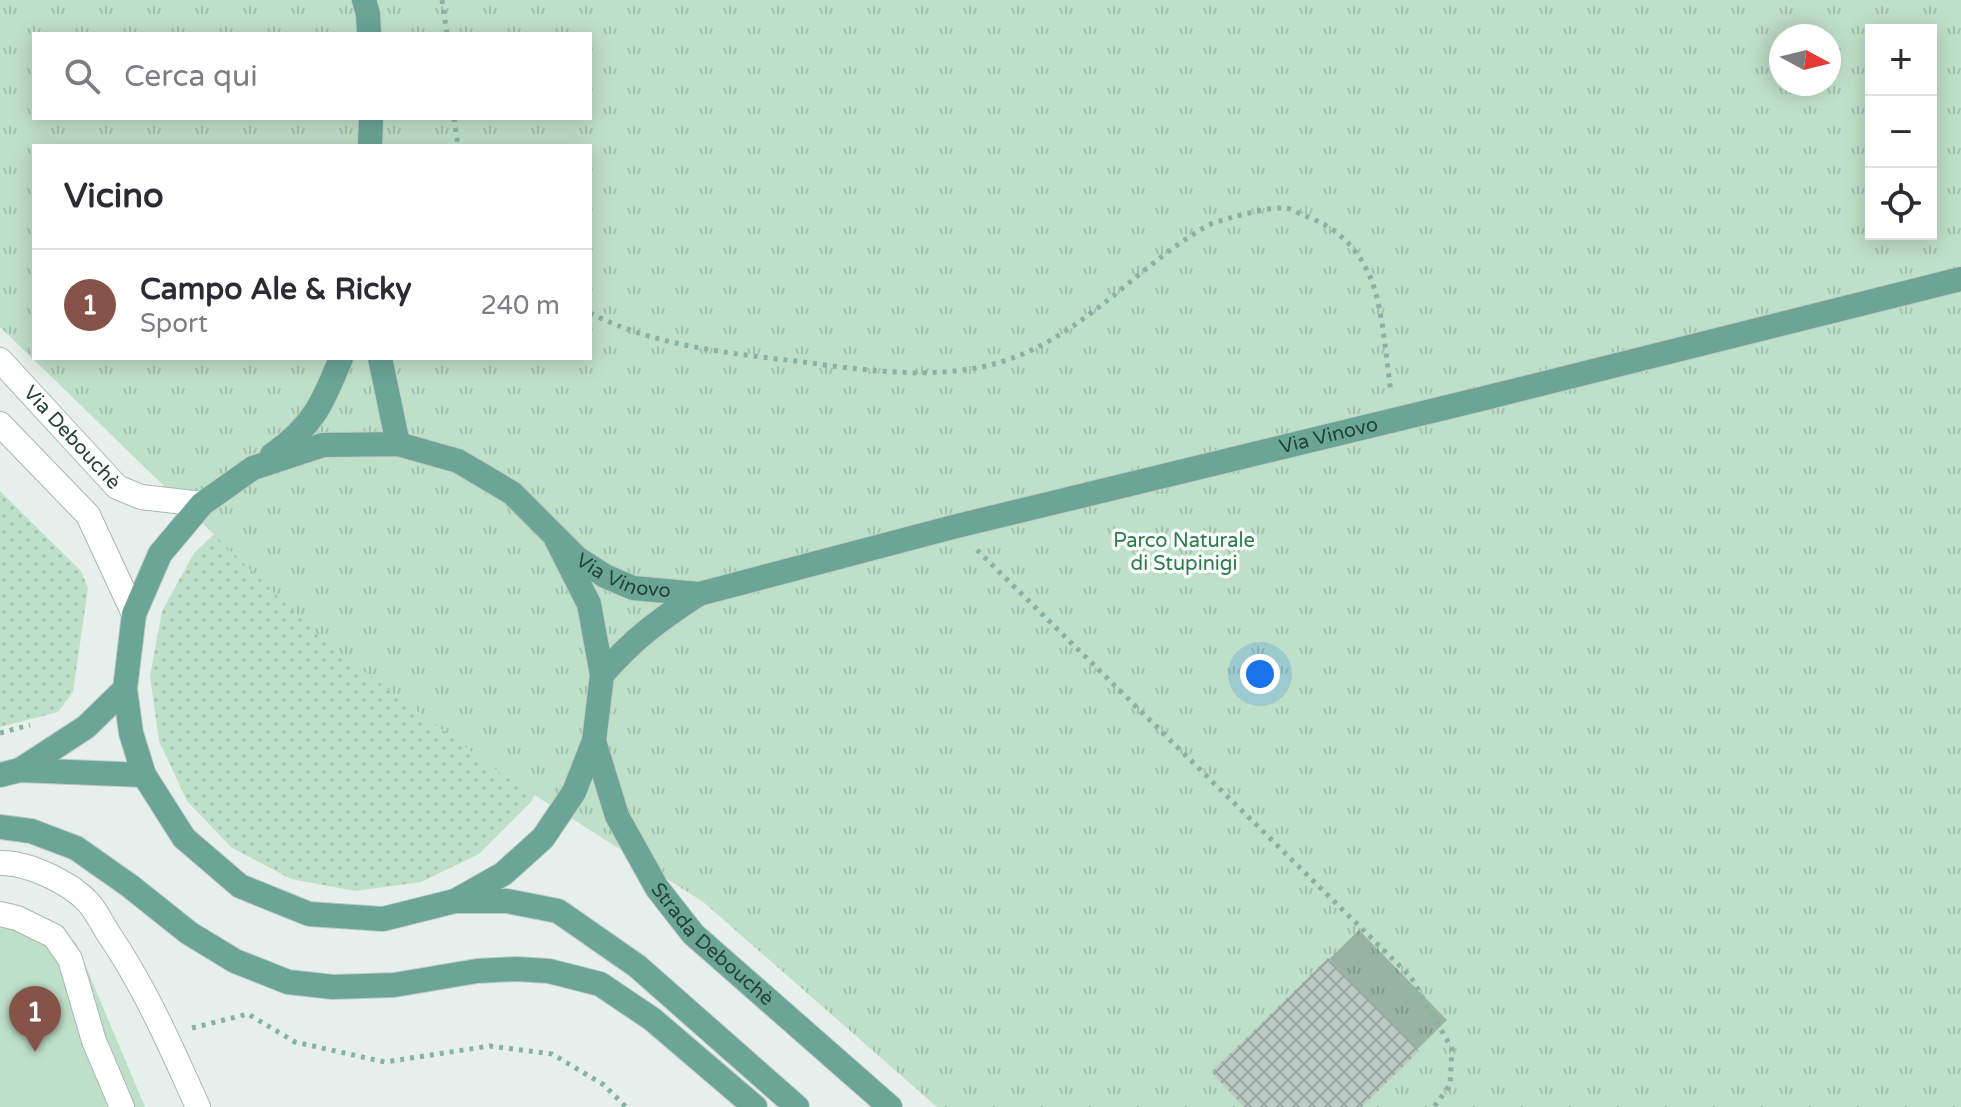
<!DOCTYPE html>
<html lang="it">
<head>
<meta charset="utf-8">
<style>
	:root { --surface:#fff; --page:#f2f2f3; --text:#2b2b33; --muted:#7c7c81; --line:#e1e1e2; --accent:#855347 }
	body { margin:0; font-family:"Varela Round",sans-serif; background:var(--page); color:var(--text) }
	.controls { position:absolute; right:24px; top:24px; display:grid; overflow:hidden; border-radius:0px; box-shadow:0 4px 20px #0003 }
	.controls button { width:72px; height:72px; display:grid; place-items:center; padding:0; border:0; border-bottom:2px solid var(--line); background:var(--surface); color:var(--text); font:40px sans-serif }
	.compass { position:absolute; left:1769px; top:24px; width:72px; height:72px; border-radius:50%; background:var(--surface); box-shadow:0 4px 20px #0003; rotate:97deg }
	.you { position:absolute; left:1260px; top:674px; width:28px; height:28px; margin:-20px; border:6px solid #fff; border-radius:50%; background:#1a73e8; box-shadow:0 0 0 12px #1a73e833 }
	.badge { display:grid; place-items:center; width:52px; height:52px; border-radius:50%; background:var(--accent); color:#fff; font-size:26px; font-weight:700 }
	.pin { position:absolute; translate:-50% -66px; filter:drop-shadow(0 2px 4px #0008) }
	.pin::after { content:''; position:absolute; top:42px; width:28px; height:24px; background:inherit; clip-path:polygon(0 0,100% 0,50% 100%) }
	.list { margin:0; padding:0; list-style:none }
	h2 { display:flex; justify-content:space-between; align-items:center; height:104px; margin:0; padding:0 32px; font-size:34px }
	h2 small { font-size:26px; font-weight:400; color:var(--muted) }
	.list li { display:grid; grid-template-columns:52px 1fr auto; gap:24px; align-items:center; box-sizing:border-box; height:112px; padding:0 32px; border-top:2px solid var(--line) }
	.list b { display:block; font-size:30px; white-space:nowrap }
	.list p { margin:0; font-size:26px; white-space:nowrap; color:var(--muted) }
	.list em { font-size:26px; font-style:normal; color:var(--muted) }
	.icon { flex:none; width:44px; height:44px; fill:none; stroke:currentColor; stroke-width:2; stroke-linecap:round; stroke-linejoin:round }
	.map { position:relative; flex:none; width:1961px; height:1107px; overflow:hidden }
	.search { position:absolute; background:var(--surface); box-shadow:0 4px 20px #0003; left:32px; top:32px; width:560px; height:88px; display:flex; align-items:center; gap:20px; box-sizing:border-box; padding:0 28px; border-radius:0px; color:var(--muted); font-size:30px }
	.panel { position:absolute; background:var(--surface); box-shadow:0 4px 20px #0003; left:32px; top:144px; width:560px; height:216px; border-radius:0px }
	.map>svg:first-child { display:block }
	.grass { fill:url(#grass-dots) }
	.park { fill:url(#park-tufts); fill-rule:evenodd }
	.garden { fill:#bfe0c8 }
	.shadow { fill:#0003 }
	.building { fill:url(#building-cross-hatch) }
	.lines { fill:none; stroke-linecap:round; stroke-linejoin:round }
	.minor-casing { stroke:#a8b8b2; stroke-width:26 }
	.major-casing { stroke:#c2cac8; stroke-width:26 }
	.path { stroke:#86b3a5; stroke-width:5; stroke-dasharray:4 6; stroke-linecap:butt }
	.minor { stroke:#fff; stroke-width:24 }
	.major { stroke:#6aa596; stroke-width:24 }
	.labels { text-anchor:middle; dominant-baseline:central; stroke-width:7; stroke-linejoin:round; paint-order:stroke }
	.street-label { font-size:20px; fill:#24423a; stroke:#f7fbf9 }
	.park-label { font-size:20px; fill:#2d7a4b; stroke:#f7fbf9 }
</style>
</head>
<body>
<div class="map">
<svg width="1961" height="1107" viewBox="0 0 1961 1107">
	<defs>
		<pattern id="grass-dots" width="8" height="8" patternUnits="userSpaceOnUse" patternTransform="scale(2)"><rect width="8" height="8" fill="#bfe0c8"/><path d="M2 2h.1M6 6h.1" fill="none" stroke="#a4c1ad" stroke-width="1.8" stroke-linecap="round"/></pattern>
		<pattern id="park-tufts" width="24" height="20" patternUnits="userSpaceOnUse" patternTransform="scale(2)"><rect width="24" height="20" fill="#bfe0c8"/><path d="M3 7l-1-3M5 7V3M7 7l1-3M15 17l-1-3M17 17v-4M19 17l1-3" fill="none" stroke="#a4c1ad"/></pattern>
		<pattern id="building-cross-hatch" width="8" height="8" patternUnits="userSpaceOnUse" patternTransform="scale(2)"><rect width="8" height="8" fill="#bbcac4"/><path d="M0 0l8 8M0 8l8-8" fill="none" stroke="#98a6a0"/></pattern>
	</defs>
	<rect width="100%" height="100%" fill="#e6efeb"/>
	<!-- grass -->
	<g class="grass">
		<polygon points="0,491 81,571 88,588 73,692 58,712 0,727"/>
		<polygon points="242,508 562,736 531,802 479,854 421,882 355,891 291,879 232,848 187,801 159,741 150,676 162,611 194,553"/>
	</g>
	<!-- park -->
	<path class="park" d="M0,0h1961v1107h-1024l-235,-206 -199,-126 -177,-132 -326,-316zM1871,30h60v204h-60zM34,34h556v84h-556zM1781,36h48v48h-48zM34,146h556v212h-556z"/>
	<!-- garden -->
	<polygon class="garden" points="0,901 34,912 76,943 145,1107 0,1107"/>
	<!-- shadow -->
	<polygon class="shadow" points="1359,930 1447,1020 1359,1107 1247,1107 1243,1043"/>
	<!-- building -->
	<polygon class="building" points="1328,958 1419,1051 1362,1107 1244,1107 1211,1072"/>
	<g class="lines">
		<defs>
			<g id="minor">
				<path id="s1" d="M0,360l117,127 24,10 61,7"/>
				<polyline points="0,424 88,515 134,614"/>
				<path d="M0,863c27,-1 69,19 88,39 8,9 14,21 20,31 37,54 63,114 90,174"/>
				<polyline points="0,914 17,918 54,936 70,959 94,1041 122,1107"/>
			</g>
			<g id="major">
				<polyline points="364,0 368,14 369,34"/>
				<polyline points="370,146 371,118"/>
				<polyline points="380,358 398,444"/>
				<path d="M272,455c41,-29 51,-52 69,-97"/>
				<path id="s2" d="M556,539l33,65 13,71 -8,66 -20,51 -31,46 -40,36 -48,27 -72,18 -74,-5 -69,-28 -56,-48 -40,-63 -13,-42 -6,-44 9,-75 26,-60 42,-50 51,-36 70,-23 75,-1 60,17 54,32 65,65 28,18 28,12 66,6 254,-67 528,-128 480,-120"/>
				<path d="M602,675c31,-36 57,-55 97,-81"/>
				<path id="s3" d="M594,741l23,75 40,72 36,46 197,173"/>
				<polyline points="20,770 86,727 125,689"/>
				<polyline points="0,775 20,770 144,775"/>
				<polyline points="0,827 31,831 76,848 130,886 189,933 235,961 288,982 333,987 394,985 477,971 516,969 549,971 600,984 652,1019 755,1107"/>
				<polyline points="458,901 507,901 558,911 637,966 797,1107"/>
			</g>
		</defs>
		<!-- minor casing -->
		<use href="#minor" class="minor-casing"/>
		<!-- major casing -->
		<use href="#major" class="major-casing"/>
		<!-- path -->
		<g class="path">
			<polyline points="442,0 447,34"/>
			<polyline points="454,118 458,146"/>
			<path d="M590,313c62,32 136,40 205,48 70,9 147,22 215,-2 76,-27 127,-92 195,-132 8,-5 19,-7 28,-10 15,-4 37,-10 53,-9 6,1 12,5 17,7 33,12 54,31 68,64 12,29 15,80 20,113"/>
			<polyline points="977,550 1411,977 1452,1049 1450,1085 1434,1107"/>
			<polyline points="0,733 30,725"/>
			<polyline points="192,1028 248,1014 295,1042 385,1062 490,1046 552,1054 604,1085 626,1107"/>
		</g>
		<!-- minor -->
		<use href="#minor" class="minor"/>
		<!-- major -->
		<use href="#major" class="major"/>
	</g>
	<g class="labels">
		<!-- street labels -->
		<g class="street-label">
			<text stroke="none"><textPath href="#s2" startOffset="2304">Via Vinovo</textPath></text>
			<text stroke="none"><textPath href="#s1" startOffset="106">Via Debouchè</textPath></text>
			<text stroke="none"><textPath href="#s2" startOffset="1576">Via Vinovo</textPath></text>
			<text stroke="none"><textPath href="#s3" startOffset="240">Strada Debouchè</textPath></text>
		</g>
		<!-- park labels -->
		<g class="park-label">
			<text x="1184" y="541">Parco Naturale<tspan x="1184" dy="23">di Stupinigi</tspan></text>
		</g>
	</g>
</svg>
<div class="controls">
<button>+</button>
<button>−</button>
<button><svg class="icon" aria-label="locate" viewBox="0 0 24 24"><circle cx="12" cy="12" r="6"/><path d="M12 2v4M12 18v4M2 12h4M18 12h4"/></svg></button>
</div>
<svg class="compass" viewBox="-18 -18 36 36"><path d="M0-13l5 13h-10z" fill="#e53935"/><path d="M0 13l5-13h-10z" fill="#7c7c81"/></svg>
<div class="you"></div>
<div class="pin badge" style="left:35px;top:1052px">1</div>
<div class="search"><svg class="icon" aria-label="search" viewBox="0 0 24 24"><circle cx="10" cy="10" r="6"/><path d="M15 15l6 6"/></svg>Cerca qui</div>
<section class="panel">
<h2>Vicino<small></small></h2>
<ul class="list">
<li><span class="badge">1</span><div><b>Campo Ale &amp; Ricky</b><p>Sport</p></div><em>240 m</em></li>
</ul>
</section>
</div>
</body>
</html>
